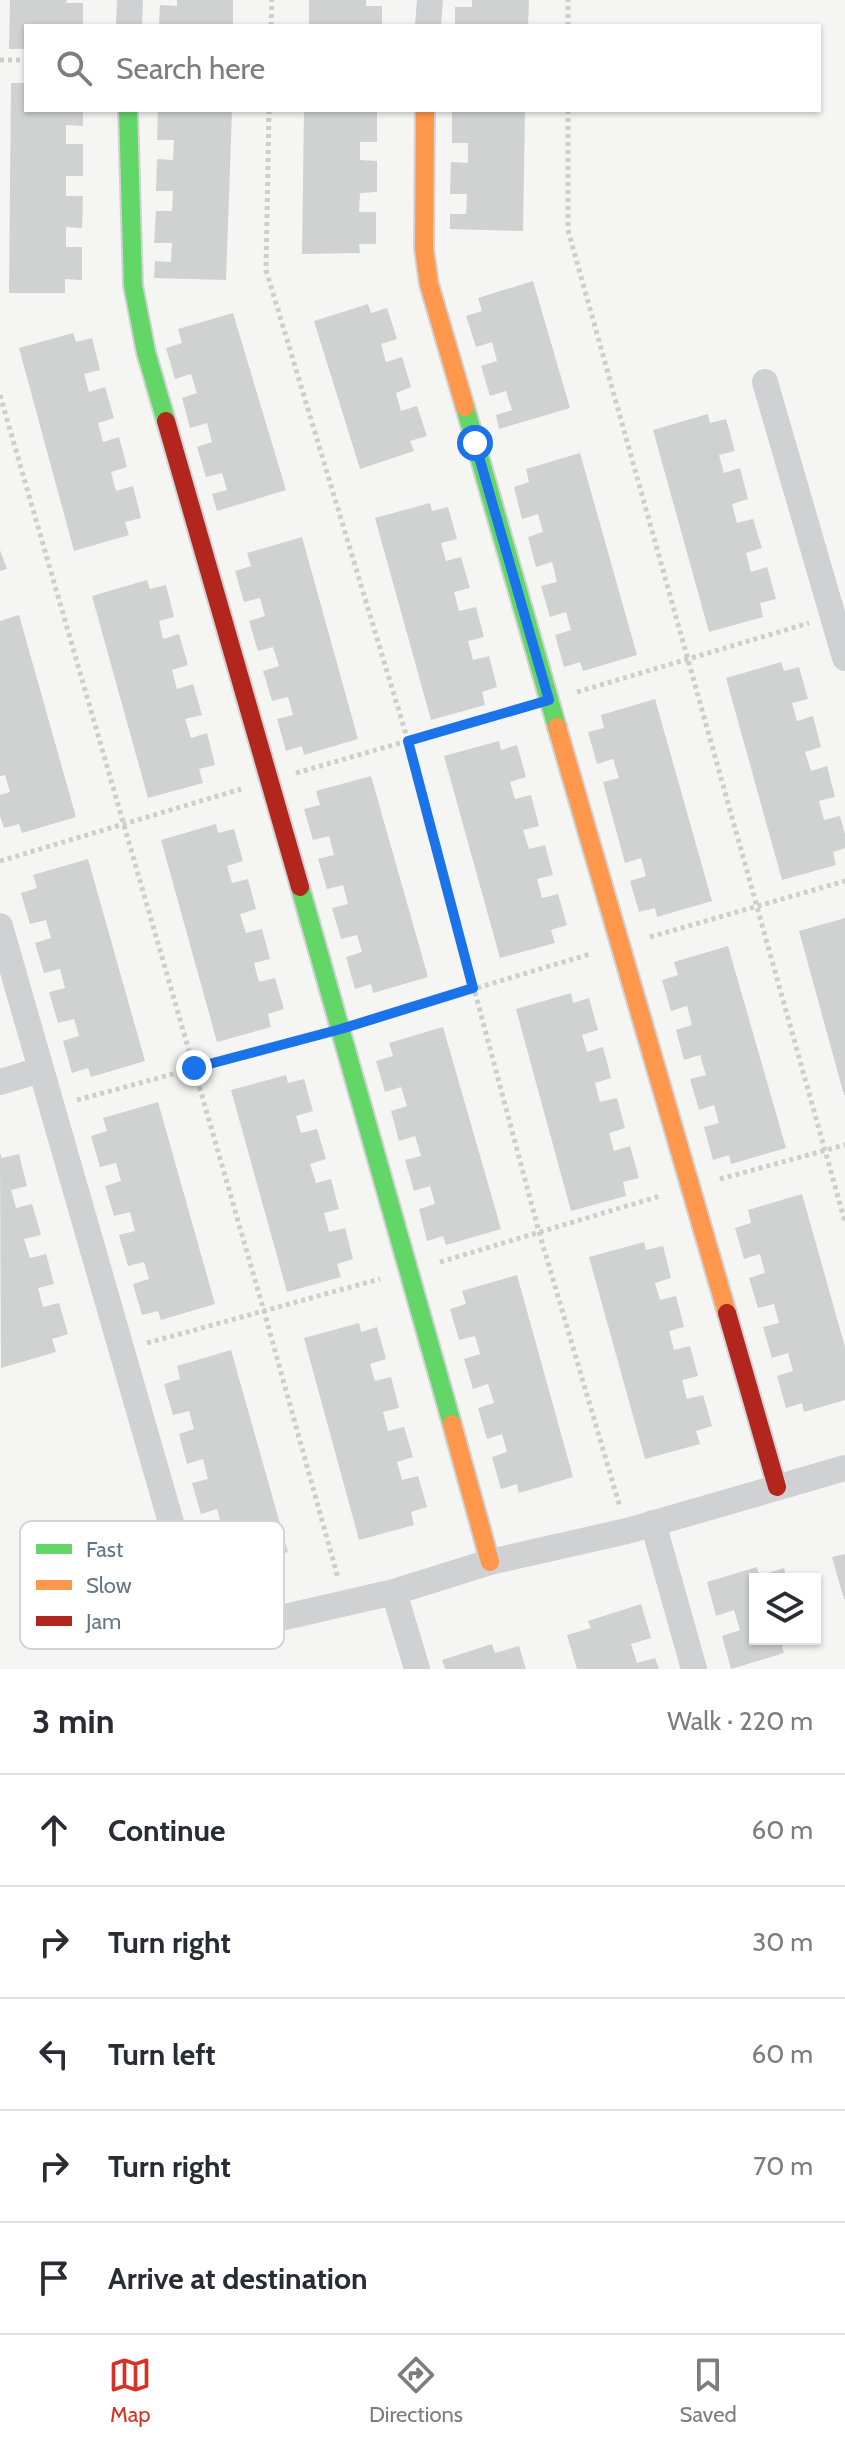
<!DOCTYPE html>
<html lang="en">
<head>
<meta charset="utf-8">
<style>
	:root { --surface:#fff; --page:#f2f2f3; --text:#2b2b33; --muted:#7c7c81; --line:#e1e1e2; --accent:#d93025 }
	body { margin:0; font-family:Cabin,sans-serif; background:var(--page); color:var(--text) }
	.controls { position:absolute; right:24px; bottom:24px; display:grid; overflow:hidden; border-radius:0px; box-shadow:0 2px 6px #0004 }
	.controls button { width:72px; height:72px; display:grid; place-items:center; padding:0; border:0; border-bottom:2px solid var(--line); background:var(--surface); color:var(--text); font:40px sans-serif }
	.stop { position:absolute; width:24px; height:24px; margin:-18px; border:6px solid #1a73e8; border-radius:50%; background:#fff }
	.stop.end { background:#1a73e8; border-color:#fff; box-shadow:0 2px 8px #0008 }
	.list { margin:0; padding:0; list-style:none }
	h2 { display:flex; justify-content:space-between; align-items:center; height:104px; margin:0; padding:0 32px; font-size:34px }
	h2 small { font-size:26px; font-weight:400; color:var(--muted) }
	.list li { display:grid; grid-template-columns:52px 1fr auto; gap:24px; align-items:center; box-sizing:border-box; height:112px; padding:0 32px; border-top:2px solid var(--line) }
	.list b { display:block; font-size:30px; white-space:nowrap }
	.list em { font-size:26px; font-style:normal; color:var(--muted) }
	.icon { flex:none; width:44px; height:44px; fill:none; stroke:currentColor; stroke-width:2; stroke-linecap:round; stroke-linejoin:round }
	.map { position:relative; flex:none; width:845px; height:1669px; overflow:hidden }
	.search { position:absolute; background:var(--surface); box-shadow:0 2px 6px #0004; left:24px; right:24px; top:24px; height:88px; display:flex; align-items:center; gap:20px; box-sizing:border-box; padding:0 28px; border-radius:0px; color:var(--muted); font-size:30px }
	.sheet { height:664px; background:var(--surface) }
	nav { display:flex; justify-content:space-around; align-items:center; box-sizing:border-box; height:112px; border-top:2px solid var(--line); background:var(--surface); font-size:22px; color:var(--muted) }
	nav a { display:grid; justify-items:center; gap:4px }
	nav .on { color:var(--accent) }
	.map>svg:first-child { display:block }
	.building { fill:#d0d1d1 }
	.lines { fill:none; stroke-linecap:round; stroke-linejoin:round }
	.fast-casing { stroke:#d0d2d3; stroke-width:22 }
	.slow-casing { stroke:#d0d2d3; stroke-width:22 }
	.jam-casing { stroke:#d0d2d3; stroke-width:22 }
	.path { stroke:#cdcece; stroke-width:5; stroke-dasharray:4 4; stroke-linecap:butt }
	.street { stroke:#d0d1d2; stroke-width:26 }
	.fast { stroke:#63d668; stroke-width:18 }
	.slow { stroke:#ff974d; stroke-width:18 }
	.jam { stroke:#b3261e; stroke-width:18 }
	.route { stroke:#1a73e8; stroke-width:10 }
	.key { fill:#fff; stroke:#d0d6db; stroke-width:2 }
	.key-label { font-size:22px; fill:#637786 }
</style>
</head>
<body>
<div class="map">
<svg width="845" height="1669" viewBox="0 0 845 1669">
	<rect width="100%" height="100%" fill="#f5f5f3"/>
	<!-- building -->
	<g class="building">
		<polygon points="10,0 67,0 66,3 83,3 83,26 26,26 26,49 9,49"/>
		<polygon points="177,0 233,0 233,26 159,26 160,5 177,6"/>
		<polygon points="309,0 366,0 366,6 382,6 382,26 309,26"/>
		<polygon points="472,0 529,0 528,26 455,26 455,7 472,7"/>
		<polygon points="11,83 26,83 26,110 83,110 83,126 66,125 66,144 83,144 83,176 66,176 66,196 83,196 82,228 66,227 66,247 82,247 82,280 65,279 65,293 9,293"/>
		<polygon points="158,110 232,110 226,280 154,278 155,261 171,262 172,243 154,243 156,211 172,211 173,191 156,191 157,159 173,160 174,140 157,140"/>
		<polygon points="304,110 377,110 377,142 360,142 360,160 377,161 377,192 360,193 359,212 376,212 376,244 359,244 360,253 302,254"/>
		<polygon points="452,110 525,110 523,231 450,229 450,214 466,214 467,194 450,194 451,162 468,163 468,143 452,143"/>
		<polygon points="533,281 570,408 499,429 496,415 512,410 506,391 490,396 481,366 497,361 492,342 476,347 466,316 482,311 478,298"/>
		<polygon points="368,304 371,313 387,308 397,339 381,344 386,362 402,357 411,387 396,393 401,411 417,406 427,436 410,441 414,451 360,469 314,321"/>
		<polygon points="233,313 286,490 217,511 212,494 227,490 222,473 206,477 197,447 212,442 207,423 190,428 182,398 197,393 191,374 175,379 166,348 182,343 178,329"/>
		<polygon points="73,333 76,342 92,338 100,370 84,374 89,392 105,387 114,418 98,423 103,442 119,437 127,467 111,472 116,491 133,486 141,518 125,522 129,535 74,551 19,348"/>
		<polygon points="708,414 710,423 726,419 735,451 719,455 724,473 740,468 748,499 732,504 737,523 753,519 762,548 746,553 751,572 767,567 776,599 760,603 763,617 709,632 653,430"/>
		<polygon points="580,453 637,655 583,671 580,662 564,667 555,635 571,630 566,612 550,617 541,586 557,582 552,562 536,567 528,537 543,532 538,514 522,519 514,487 529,482 526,469"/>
		<polygon points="430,503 432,511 448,507 457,539 441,543 446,561 461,557 470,588 454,592 459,611 476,607 484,637 468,641 473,660 489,656 497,687 482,692 485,705 431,720 375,518"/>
		<polygon points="302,537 358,739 304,755 302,746 286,751 277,719 293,715 288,697 272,701 263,671 279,666 273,647 258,651 249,621 265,616 260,598 244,602 235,571 251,566 247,553"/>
		<polygon points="0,550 7,569 0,571"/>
		<polygon points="147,580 150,589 166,585 174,617 159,621 163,639 179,634 188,665 172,670 177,689 193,684 202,715 185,719 191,738 207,733 215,765 199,769 203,783 148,798 92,596"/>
		<polygon points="19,615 76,817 22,833 19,824 4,828 0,816 0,795 10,792 5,775 0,776 0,621"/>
		<polygon points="781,662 784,671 799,667 808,699 792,703 797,721 813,716 821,747 805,752 811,771 827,766 835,797 819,801 824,820 840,816 845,834 845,848 833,852 836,865 782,880 726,678"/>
		<polygon points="655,699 712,901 657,917 655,908 639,912 630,881 646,876 641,858 625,863 603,782 619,778 613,759 597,764 588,732 604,728 601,715"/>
		<polygon points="499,741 501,750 517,745 526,777 510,782 515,799 531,795 539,826 523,830 529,849 545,845 553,875 537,879 542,898 558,894 567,925 551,930 555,943 500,958 444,756"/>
		<polygon points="371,776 428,977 373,993 371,984 355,989 346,957 362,952 357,935 341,939 332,908 348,904 343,885 327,889 318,859 334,855 329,836 313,840 304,809 320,805 316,791"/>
		<polygon points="216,824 218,833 234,829 243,861 227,866 232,883 248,879 256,909 240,914 246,933 262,929 270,959 254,963 259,982 275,978 284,1009 268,1014 271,1027 217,1042 161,840"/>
		<polygon points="88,859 145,1061 91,1077 88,1068 72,1073 63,1041 79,1036 74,1019 58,1023 49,992 65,988 60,969 44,973 35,943 51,938 46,920 30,924 21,893 37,888 33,875"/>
		<polygon points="845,918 845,1095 844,1095 799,931"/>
		<polygon points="728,946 786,1148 731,1164 729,1155 713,1160 704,1127 719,1123 714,1105 699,1110 690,1079 706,1075 700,1055 684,1060 676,1030 692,1025 687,1006 671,1011 662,980 678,975 674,962"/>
		<polygon points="571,993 573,1003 589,998 598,1030 582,1035 587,1052 603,1047 611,1078 595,1083 600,1102 617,1098 625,1128 609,1133 614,1151 630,1146 639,1178 623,1182 626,1196 571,1211 516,1009"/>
		<polygon points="443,1027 501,1229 446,1245 443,1236 427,1241 419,1209 435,1204 430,1186 414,1191 405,1160 421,1156 415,1136 399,1141 391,1111 407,1106 401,1087 385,1092 376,1061 393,1056 389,1043"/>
		<polygon points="286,1075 288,1083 304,1079 313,1111 296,1116 301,1133 317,1129 326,1159 310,1164 316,1183 331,1179 339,1209 324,1213 329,1232 345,1228 353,1259 337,1264 341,1277 287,1292 231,1090"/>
		<polygon points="158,1102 215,1304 161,1320 158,1311 142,1315 133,1284 149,1279 144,1262 128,1266 119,1235 135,1231 130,1212 114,1216 105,1186 121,1181 116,1163 100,1167 91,1136 107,1131 103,1118"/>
		<polygon points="0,1153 2,1158 19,1154 27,1186 11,1190 16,1208 32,1204 41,1235 24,1239 30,1258 46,1254 54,1284 38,1288 43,1307 59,1303 68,1334 52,1339 56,1352 1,1368"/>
		<polygon points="802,1194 845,1347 845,1400 804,1412 802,1403 786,1408 777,1376 793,1371 788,1353 772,1358 763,1327 779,1323 774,1304 758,1308 749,1278 765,1273 760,1254 744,1259 735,1228 751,1223 748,1210"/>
		<polygon points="644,1242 646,1250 663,1246 671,1278 655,1283 660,1300 676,1296 684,1327 669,1331 674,1350 690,1346 698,1376 682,1380 687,1399 703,1395 712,1426 696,1431 700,1444 645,1459 589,1257"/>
		<polygon points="517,1275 573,1477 519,1493 517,1484 501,1489 492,1457 507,1452 502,1434 487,1439 478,1408 494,1403 488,1384 473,1389 464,1359 480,1354 475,1336 459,1340 450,1309 466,1304 462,1291"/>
		<polygon points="359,1323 361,1332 377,1327 386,1359 370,1364 375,1381 391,1377 399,1408 383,1412 388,1431 404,1427 413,1457 397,1462 402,1480 418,1476 427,1507 411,1512 414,1525 359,1540 304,1338"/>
		<polygon points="231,1350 288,1552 234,1568 231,1559 215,1564 206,1532 222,1527 217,1509 201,1514 192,1483 208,1479 203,1459 187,1464 179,1434 194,1429 189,1411 173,1415 164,1384 180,1379 177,1366"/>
		<polygon points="845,1554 845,1599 844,1599 832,1557"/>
		<polygon points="757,1567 759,1576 784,1568 787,1579 755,1579 755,1639 802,1640 782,1646 784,1653 731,1669 722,1636 740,1630 734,1610 716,1616 707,1582"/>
		<polygon points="641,1604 651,1638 631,1644 637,1663 655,1658 659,1669 577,1669 567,1635 591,1628 588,1621"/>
		<polygon points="492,1644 495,1653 519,1646 526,1669 445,1669 442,1660"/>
	</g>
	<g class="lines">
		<defs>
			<g id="fast">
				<polyline points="128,110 133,285 146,352 166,421"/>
				<polyline points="465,407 557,727"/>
				<polyline points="300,887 452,1424"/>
			</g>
			<g id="slow">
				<polyline points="425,110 424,249 429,284 465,407"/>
				<polyline points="557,727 727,1313"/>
				<polyline points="452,1424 490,1562"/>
			</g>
			<g id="jam">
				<polyline points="166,421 300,887"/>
				<polyline points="727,1313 777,1487"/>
			</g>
		</defs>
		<!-- fast casing -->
		<use href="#fast" class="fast-casing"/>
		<!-- slow casing -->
		<use href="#slow" class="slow-casing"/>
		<!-- jam casing -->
		<use href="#jam" class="jam-casing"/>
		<!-- path -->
		<g class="path">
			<polyline points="271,26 272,0"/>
			<polyline points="568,26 568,0"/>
			<polyline points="0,60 26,60"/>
			<polyline points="269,110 266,270 408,741 539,1232 620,1507"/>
			<polyline points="568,110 568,230 845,1222"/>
			<polyline points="0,395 264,1311 338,1578"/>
			<polyline points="577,692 809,623"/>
			<polyline points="296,773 521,708"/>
			<polyline points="0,861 241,789"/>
			<polyline points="650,937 845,881"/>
			<polyline points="370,1020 590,954"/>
			<polyline points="77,1100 310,1037"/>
			<polyline points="720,1179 845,1145"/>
			<polyline points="440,1262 660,1196"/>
			<polyline points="147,1343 380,1279"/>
		</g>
		<!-- street -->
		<g class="street">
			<polyline points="129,26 130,0"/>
			<polyline points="428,26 430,0"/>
			<polyline points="765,382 845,658"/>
			<path d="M0,926l189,659c15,34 30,38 65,39l140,-32 96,-30 137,-31 218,-63"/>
			<polyline points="0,1082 40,1070"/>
			<polyline points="653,1523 694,1669"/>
			<polyline points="394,1592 417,1669"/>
		</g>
		<!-- fast -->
		<use href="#fast" class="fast"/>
		<!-- slow -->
		<use href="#slow" class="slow"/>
		<!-- jam -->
		<use href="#jam" class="jam"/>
	</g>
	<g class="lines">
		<!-- route -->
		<polyline class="route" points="194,1068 341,1029 473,988 408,741 549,700 475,443"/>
	</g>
	<!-- legend -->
	<rect x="20" y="1521" width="264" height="128" rx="12" class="key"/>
	<rect x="36" y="1544" width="36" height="10" fill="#63d668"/>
	<rect x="36" y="1580" width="36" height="10" fill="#ff974d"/>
	<rect x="36" y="1616" width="36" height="10" fill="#b3261e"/>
	<g class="key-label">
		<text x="86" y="1557">Fast</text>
		<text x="86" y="1593">Slow</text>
		<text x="86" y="1629">Jam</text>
	</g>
</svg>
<div class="controls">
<button><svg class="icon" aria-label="layers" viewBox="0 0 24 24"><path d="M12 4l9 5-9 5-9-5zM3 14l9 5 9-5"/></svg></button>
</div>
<div class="stop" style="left:475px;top:443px"></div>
<div class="stop end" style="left:194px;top:1068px"></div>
<div class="search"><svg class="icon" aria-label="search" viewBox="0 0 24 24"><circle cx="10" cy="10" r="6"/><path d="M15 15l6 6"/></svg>Search here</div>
</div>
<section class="sheet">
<h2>3 min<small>Walk · 220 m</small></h2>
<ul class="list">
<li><svg class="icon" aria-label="ahead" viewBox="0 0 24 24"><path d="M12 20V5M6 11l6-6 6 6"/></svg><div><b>Continue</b></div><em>60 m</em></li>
<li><svg class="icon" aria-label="right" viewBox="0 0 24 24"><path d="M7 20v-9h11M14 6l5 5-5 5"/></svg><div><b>Turn right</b></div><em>30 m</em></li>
<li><svg class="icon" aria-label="left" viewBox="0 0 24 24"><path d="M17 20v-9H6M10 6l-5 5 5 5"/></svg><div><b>Turn left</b></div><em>60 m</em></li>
<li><svg class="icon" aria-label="right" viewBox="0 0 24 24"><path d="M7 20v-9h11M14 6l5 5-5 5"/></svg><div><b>Turn right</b></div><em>70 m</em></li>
<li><svg class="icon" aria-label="arrive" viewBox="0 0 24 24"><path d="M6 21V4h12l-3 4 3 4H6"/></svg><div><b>Arrive at destination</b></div></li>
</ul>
</section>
<nav>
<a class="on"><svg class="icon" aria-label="map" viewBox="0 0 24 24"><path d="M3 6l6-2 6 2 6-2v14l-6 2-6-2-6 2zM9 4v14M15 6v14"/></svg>Map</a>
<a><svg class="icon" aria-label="directions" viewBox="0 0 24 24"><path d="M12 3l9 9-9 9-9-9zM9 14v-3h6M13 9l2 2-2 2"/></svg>Directions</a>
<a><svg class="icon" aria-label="saved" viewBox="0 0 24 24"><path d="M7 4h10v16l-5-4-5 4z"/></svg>Saved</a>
</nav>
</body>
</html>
